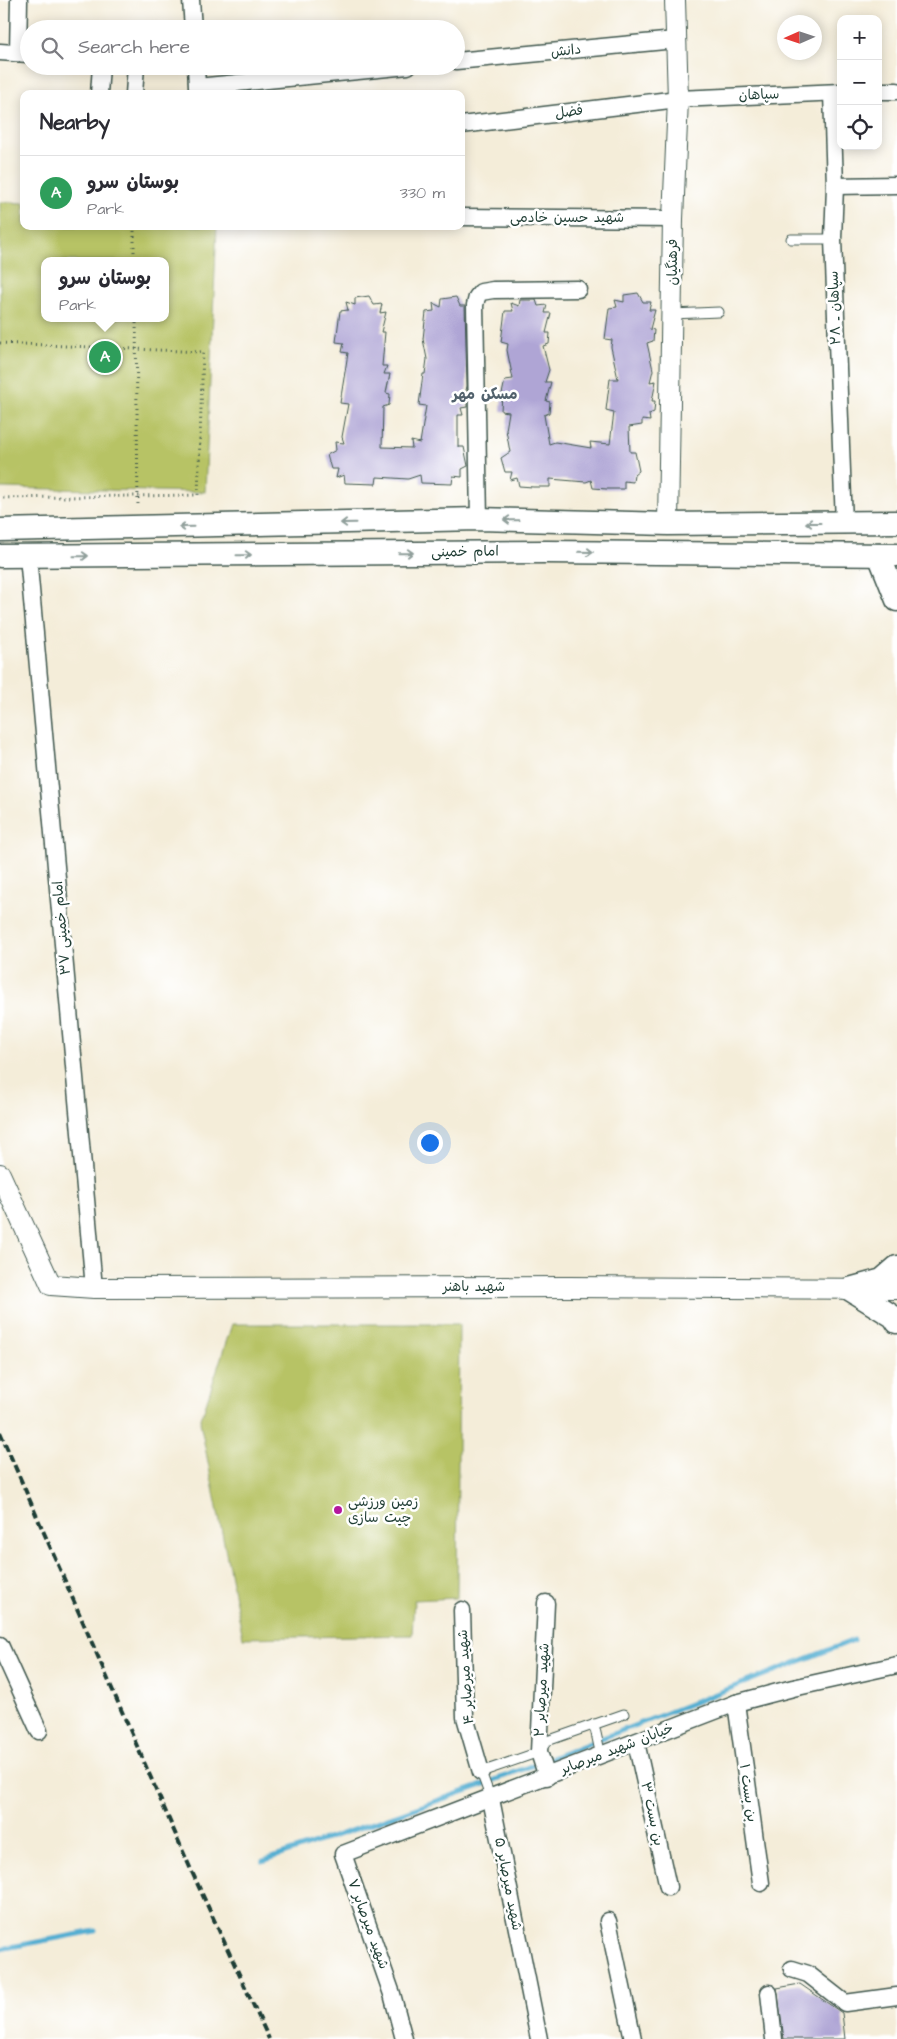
<!DOCTYPE html>
<html lang="en">
<head>
<meta charset="utf-8">
<style>
	:root { --surface:#fff; --page:#f2f2f3; --text:#2b2b33; --muted:#7c7c81; --line:#e1e1e2; --accent:#0b8043 }
	body { margin:0; font-family:"Architects Daughter","Playpen Sans Arabic",sans-serif; background:var(--page); color:var(--text) }
	.controls { position:absolute; right:15px; top:15px; display:grid; overflow:hidden; border-radius:10px; box-shadow:0 2px 12px #0003 }
	.controls button { width:45px; height:45px; display:grid; place-items:center; padding:0; border:0; border-bottom:1px solid var(--line); background:var(--surface); color:var(--text); font:25px sans-serif }
	.compass { position:absolute; left:777px; top:15px; width:45px; height:45px; border-radius:50%; background:var(--surface); box-shadow:0 2px 12px #0003; rotate:267deg }
	.you { position:absolute; left:429px; top:1142px; width:18px; height:18px; margin:-12px; border:4px solid #fff; border-radius:50%; background:#1a73e8; box-shadow:0 0 0 8px #1a73e833 }
	.badge { display:grid; place-items:center; width:32px; height:32px; border-radius:50%; background:var(--accent); color:#fff; font-size:16px; font-weight:700 }
	.pin { position:absolute; translate:-50% -50%; border:2px solid #fff; box-shadow:0 1px 5px #0006 }
	.popup { position:absolute; left:41px; top:257px; width:128px; height:65px; box-sizing:border-box; display:grid; place-content:center; border-radius:10px; background:var(--surface); filter:drop-shadow(0 1px 4px #0005); font-size:16px; white-space:nowrap; color:var(--muted) }
	.popup b { font-size:19px; color:var(--text) }
	.popup::after { content:''; position:absolute; left:50%; top:100%; margin-left:-10px; border:10px solid transparent; border-top-color:var(--surface) }
	.list { margin:0; padding:0; list-style:none }
	h2 { display:flex; justify-content:space-between; align-items:center; height:65px; margin:0; padding:0 20px; font-size:21px }
	h2 small { font-size:16px; font-weight:400; color:var(--muted) }
	.list li { display:grid; grid-template-columns:32px 1fr auto; gap:15px; align-items:center; box-sizing:border-box; height:75px; padding:0 20px; border-top:1px solid var(--line) }
	.list b { display:block; font-size:19px; white-space:nowrap }
	.list p { margin:0; font-size:16px; white-space:nowrap; color:var(--muted) }
	.list em { font-size:16px; font-style:normal; color:var(--muted) }
	.icon { flex:none; width:28px; height:28px; fill:none; stroke:currentColor; stroke-width:2; stroke-linecap:round; stroke-linejoin:round }
	.map { position:relative; flex:none; width:897px; height:2039px; overflow:hidden }
	.search { position:absolute; background:var(--surface); box-shadow:0 2px 12px #0003; left:20px; top:20px; width:445px; height:55px; display:flex; align-items:center; gap:12px; box-sizing:border-box; padding:0 18px; border-radius:28px; color:var(--muted); font-size:19px }
	.panel { position:absolute; background:var(--surface); box-shadow:0 2px 12px #0003; left:20px; top:90px; width:445px; height:140px; border-radius:10px }
	.map>svg:first-child { display:block }
	.green { fill:#b7c365; stroke:#6b804c; fill-rule:evenodd }
	.lines { fill:none; stroke-linecap:round; stroke-linejoin:round }
	.stream { stroke:#55afd2; stroke-width:5 }
	.building { fill:#afa5d5 }
	.service-casing { stroke:#3f574d; stroke-width:11 }
	.minor-casing { stroke:#3f574d; stroke-width:19 }
	.tertiary-casing { stroke:#3f574d; stroke-width:22 }
	.secondary-casing { stroke:#3f574d; stroke-width:25 }
	.path { stroke:#3f574d; stroke-width:3; stroke-dasharray:1 4; stroke-linecap:butt }
	.service { stroke:#fff; stroke-width:9 }
	.minor { stroke:#fff; stroke-width:16 }
	.tertiary { stroke:#fff; stroke-width:20 }
	.secondary { stroke:#fff; stroke-width:22 }
	.rail { stroke:#1f3d34; stroke-width:4; stroke-dasharray:8 4; stroke-linecap:butt }
	.oneway { stroke:#8f9e9a }
	.poi-dot { fill:#b5179e; stroke:#fff; stroke-width:2 }
	.labels { text-anchor:middle; dominant-baseline:central; stroke-width:5; stroke-linejoin:round; paint-order:stroke }
	.street-label { font-size:14px; fill:#1f3d34; stroke:#fff }
	.poi-label { font-size:14px; fill:#1f3d34; stroke:#fff; text-anchor:start }
	.neighbourhood-label { font-size:15px; font-weight:bold; fill:#51616c; stroke:#fff }
</style>
</head>
<body>
<div class="map">
<svg width="897" height="2039" viewBox="0 0 897 2039">
	<rect width="100%" height="100%" fill="#fff"/>
	<filter id="ink" filterUnits="userSpaceOnUse"><feTurbulence type="fractalNoise" baseFrequency=".02" numOctaves="2"/><feDisplacementMap in="SourceGraphic" scale="10" xChannelSelector="R" yChannelSelector="G"/><feConvolveMatrix kernelMatrix="1 2 1 2 8 2 1 2 1" color-interpolation-filters="sRGB"/></filter>
	<filter id="wash" filterUnits="userSpaceOnUse"><feTurbulence type="fractalNoise" baseFrequency=".0096" numOctaves="4" result="noise"/><feDisplacementMap in="SourceGraphic" scale="20" xChannelSelector="R" yChannelSelector="G"/><feGaussianBlur stdDeviation="1.12" result="paint"/><feColorMatrix in="noise" values="0 0 0 0 0 0 0 0 0 0 0 0 0 0 0 0 0 1.4 0 .05"/><feComposite in="paint" operator="in"/></filter>
	<g filter="url(#wash)">
		<rect width="100%" height="100%" fill="#f4edd9"/>
		<!-- green -->
		<g class="green">
			<path d="M0,202l24,1v23h193l-12,266 -205,-4zM45,261h120v57h-120z"/>
			<polygon points="232,1324 459,1324 457,1598 414,1600 412,1635 243,1638 200,1422"/>
		</g>
		<g class="lines">
			<!-- stream -->
			<g class="stream">
				<polyline points="263,1861 477,1787 854,1640"/>
				<polyline points="0,1949 95,1931"/>
			</g>
		</g>
		<g id="blocks">
			<!-- building -->
			<g class="building">
				<polygon points="638,293 643,302 651,302 649,310 655,310 650,329 654,330 653,341 647,343 653,370 650,382 656,381 652,401 655,401 654,412 649,414 650,421 642,420 642,425 629,427 630,452 635,452 639,471 634,475 633,482 624,481 624,489 607,489 593,488 591,480 586,482 550,479 550,487 533,487 519,486 517,478 510,480 512,472 505,472 501,458 510,452 506,430 509,412 501,411 502,394 505,380 513,379 507,350 508,344 501,342 505,311 513,311 511,303 519,306 520,300 536,300 538,306 547,305 545,313 551,313 546,333 550,333 549,344 543,346 549,370 545,382 551,382 546,401 550,402 549,413 544,415 549,444 555,442 591,448 590,442 610,444 614,412 606,410 608,394 610,379 618,379 611,347 612,340 605,339 609,308 617,307 615,300 624,302 624,295"/>
				<polygon points="369,296 374,305 382,304 380,313 386,312 381,332 385,332 382,366 387,366 384,374 390,374 386,393 390,394 389,405 383,407 382,447 412,448 411,441 420,443 426,406 419,405 423,374 425,374 427,359 423,339 426,312 434,311 433,303 441,307 442,299 456,297 460,306 465,306 467,386 465,395 467,396 467,407 461,408 463,415 458,415 458,447 464,447 468,466 462,469 462,477 453,476 452,484 421,483 420,475 408,479 377,477 376,484 345,483 344,475 336,478 338,469 331,469 327,455 336,450 335,442 344,443 342,437 348,404 340,403 348,353 342,352 344,343 336,342 340,311 348,310 346,302 355,305 355,298"/>
				<polygon points="800,1984 842,2013 845,2039 784,2039 777,1988"/>
			</g>
		</g>
	</g>
	<g filter="url(#ink)">
		<use href="#blocks" fill-opacity="0" stroke="#3f574d" stroke-width="1"/>
		<g class="lines">
			<defs>
				<g id="service">
					<polyline points="791,239 833,239"/>
					<polyline points="672,314 719,312"/>
					<polyline points="594,1724 601,1756"/>
					<polyline points="491,1799 481,1772 539,1752 547,1741 624,1714"/>
				</g>
				<g id="minor">
					<polyline points="191,0 193,29"/>
					<polyline points="0,52 28,54"/>
					<polyline points="18,53 19,0"/>
					<polyline points="456,61 675,40"/>
					<polyline points="196,66 197,87 408,66"/>
					<polyline points="878,91 897,91"/>
					<polyline points="832,93 835,186 833,239 844,523"/>
					<polyline points="99,94 101,66"/>
					<polyline points="134,94 136,66"/>
					<polyline points="461,125 678,99 841,92"/>
					<polyline points="835,186 897,185"/>
					<polyline points="461,217 673,219"/>
					<polyline points="479,519 475,305 477,297 481,292 493,290 578,289"/>
					<polyline points="29,567 94,1288"/>
					<polyline points="546,1603 539,1752 547,1777"/>
					<polyline points="462,1610 465,1717 481,1772"/>
					<polyline points="0,1645 39,1731"/>
					<polyline points="736,1703 761,1883"/>
					<polyline points="636,1742 668,1887"/>
					<polyline points="491,1799 539,2039"/>
					<polyline points="608,1921 633,2039"/>
					<polyline points="792,1969 808,1974 845,2003 897,1996"/>
					<polyline points="769,1993 774,2039"/>
					<polyline points="404,2039 392,1994 343,1854 736,1703 793,1688 897,1665"/>
				</g>
				<g id="tertiary">
					<polyline points="668,524 673,219 678,99 675,0"/>
					<polyline points="0,1174 51,1285 94,1288 567,1287 897,1289"/>
				</g>
				<g id="secondary">
					<polyline points="0,530 479,519 668,524 897,522"/>
					<polyline points="879,555 897,600"/>
					<polyline points="0,556 546,552 897,555"/>
					<polyline points="897,1267 882,1280 849,1289 894,1317 897,1322"/>
				</g>
			</defs>
			<!-- service casing -->
			<use href="#service" class="service-casing"/>
			<!-- minor casing -->
			<use href="#minor" class="minor-casing"/>
			<!-- tertiary casing -->
			<use href="#tertiary" class="tertiary-casing"/>
			<!-- secondary casing -->
			<use href="#secondary" class="secondary-casing"/>
			<!-- path -->
			<g class="path">
				<polyline points="134,226 134,261"/>
				<polyline points="136,318 138,507"/>
				<polyline points="0,343 203,352 198,495 0,498"/>
			</g>
			<!-- service -->
			<use href="#service" class="service"/>
			<!-- minor -->
			<use href="#minor" class="minor"/>
			<!-- tertiary -->
			<use href="#tertiary" class="tertiary"/>
			<!-- secondary -->
			<use href="#secondary" class="secondary"/>
			<!-- rail -->
			<polyline class="rail" points="0,1432 192,1872 269,2039"/>
		</g>
		<!-- one-way arrows -->
		<defs><path id="oneway-shaft" d="M-6 0H5M1.5-3L5.5 0L1.5 3" fill="none" stroke-width="1.6" stroke-linecap="round" stroke-linejoin="round" transform="scale(1.25)"/></defs>
		<g class="oneway">
			<use href="#oneway-shaft" transform="translate(511 520) rotate(-179)"/>
			<use href="#oneway-shaft" transform="translate(348 523) rotate(179)"/>
			<use href="#oneway-shaft" transform="translate(813 523) rotate(180)"/>
			<use href="#oneway-shaft" transform="translate(186 527) rotate(179)"/>
			<use href="#oneway-shaft" transform="translate(586 552) rotate(1)"/>
			<use href="#oneway-shaft" transform="translate(406 553) rotate(-1)"/>
			<use href="#oneway-shaft" transform="translate(244 555) rotate(-1)"/>
			<use href="#oneway-shaft" transform="translate(81 556) rotate(-1)"/>
		</g>
	</g>
	<!-- markers -->
	<circle class="poi-dot" cx="338" cy="1510" r="5"/>
	<g class="labels">
		<!-- street labels -->
		<g class="street-label">
			<text transform="translate(566 51) rotate(-6)">دانش</text>
			<text transform="translate(759 95) rotate(-2)">سپاهان</text>
			<text transform="translate(569 112) rotate(-7)">فضل</text>
			<text x="567" y="218">شهید حسین خادمی</text>
			<text transform="translate(673 262) rotate(-90)">فرهنگیان</text>
			<text transform="translate(835 308) rotate(-92)">سپاهان ـ ۲۸</text>
			<text transform="translate(465 552) rotate(-1)">امام خمینی</text>
			<text transform="translate(62 928) rotate(-95)">امام خمینی ۳۷</text>
			<text x="474" y="1287">شهید باهنر</text>
			<text transform="translate(466 1677) rotate(-94)">شهید میرصابر ۴</text>
			<text transform="translate(542 1690) rotate(-87)">شهید میرصابر ۲</text>
			<text transform="translate(617 1749) rotate(-21)">خیابان شهید میرصابر</text>
			<text transform="translate(748 1793) rotate(82)">بن بست ۱</text>
			<text transform="translate(652 1814) rotate(78)">بن بست ۳</text>
			<text transform="translate(508 1884) rotate(79)">شهید میرصابر ۵</text>
			<text transform="translate(368 1924) rotate(70)">شهید میرصابر ۷</text>
		</g>
		<!-- poi labels -->
		<g class="poi-label">
			<text x="348" y="1502">زمین ورزشی<tspan x="348" dy="16">چیت سازی</tspan></text>
		</g>
		<!-- neighbourhood labels -->
		<g class="neighbourhood-label">
			<text x="485" y="394">مسکن مهر</text>
		</g>
	</g>
</svg>
<div class="controls">
<button>+</button>
<button>−</button>
<button><svg class="icon" aria-label="locate" viewBox="0 0 24 24"><circle cx="12" cy="12" r="6"/><path d="M12 2v4M12 18v4M2 12h4M18 12h4"/></svg></button>
</div>
<svg class="compass" viewBox="-18 -18 36 36"><path d="M0-13l5 13h-10z" fill="#e53935"/><path d="M0 13l5-13h-10z" fill="#7c7c81"/></svg>
<div class="you"></div>
<div class="pin badge" style="left:105px;top:357px;background:#2e9e5b">A</div>
<div class="popup"><b>بوستان سرو</b>Park</div>
<div class="search"><svg class="icon" aria-label="search" viewBox="0 0 24 24"><circle cx="10" cy="10" r="6"/><path d="M15 15l6 6"/></svg>Search here</div>
<section class="panel">
<h2>Nearby<small></small></h2>
<ul class="list">
<li><span class="badge" style="background:#2e9e5b">A</span><div><b>بوستان سرو</b><p>Park</p></div><em>330 m</em></li>
</ul>
</section>
</div>
</body>
</html>
